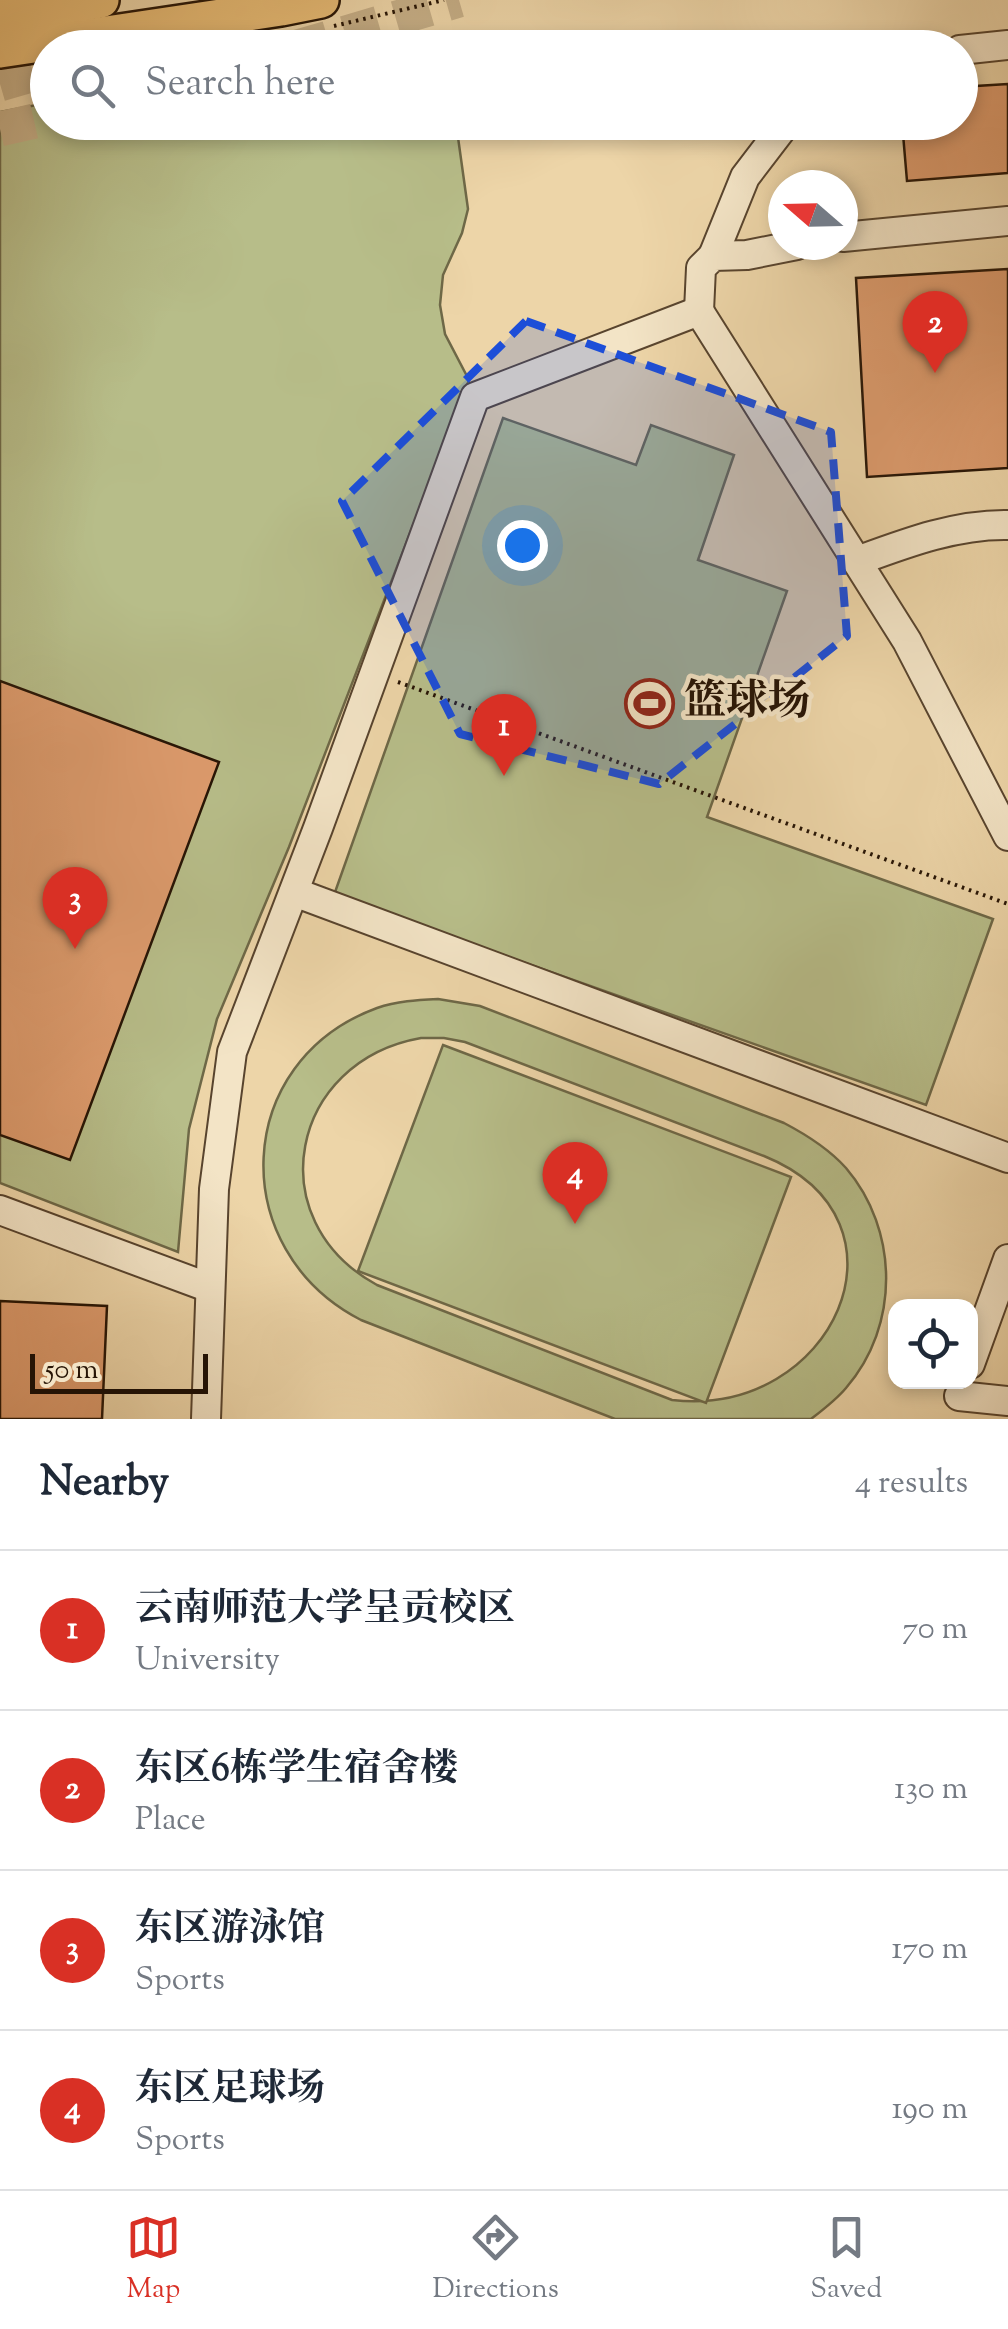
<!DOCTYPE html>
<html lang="en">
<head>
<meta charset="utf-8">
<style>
	:root { --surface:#fff; --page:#f2f2f3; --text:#1f2937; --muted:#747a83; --line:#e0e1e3; --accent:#d93025 }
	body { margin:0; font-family:"Sorts Mill Goudy","Noto Serif SC",serif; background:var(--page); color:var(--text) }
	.controls { position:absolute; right:30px; bottom:30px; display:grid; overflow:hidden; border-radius:20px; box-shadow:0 5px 15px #0003 }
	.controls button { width:90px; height:90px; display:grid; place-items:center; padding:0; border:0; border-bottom:2px solid var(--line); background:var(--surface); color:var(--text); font:50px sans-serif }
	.compass { position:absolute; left:768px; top:170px; width:90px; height:90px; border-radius:50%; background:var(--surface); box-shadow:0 5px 15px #0003; rotate:290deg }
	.scale { position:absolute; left:30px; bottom:25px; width:178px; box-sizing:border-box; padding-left:10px; border:5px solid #261405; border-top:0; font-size:28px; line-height:35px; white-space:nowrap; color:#261405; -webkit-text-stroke:8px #f3e4c6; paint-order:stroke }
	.you { position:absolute; left:522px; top:545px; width:35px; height:35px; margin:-25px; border:8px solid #fff; border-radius:50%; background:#1a73e8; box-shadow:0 0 0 15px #1a73e833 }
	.badge { display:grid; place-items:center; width:65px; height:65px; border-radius:50%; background:var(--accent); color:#fff; font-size:32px; font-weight:700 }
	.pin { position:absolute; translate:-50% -82px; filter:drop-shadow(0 2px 5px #0008) }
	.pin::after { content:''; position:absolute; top:52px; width:35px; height:30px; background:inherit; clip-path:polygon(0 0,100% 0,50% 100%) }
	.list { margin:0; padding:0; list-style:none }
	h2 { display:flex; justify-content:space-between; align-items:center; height:130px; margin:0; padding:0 40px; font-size:42px }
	h2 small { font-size:32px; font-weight:400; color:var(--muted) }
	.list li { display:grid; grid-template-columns:65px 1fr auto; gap:30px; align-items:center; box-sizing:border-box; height:160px; padding:0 40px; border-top:2px solid var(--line) }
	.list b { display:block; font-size:38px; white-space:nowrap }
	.list p { margin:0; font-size:32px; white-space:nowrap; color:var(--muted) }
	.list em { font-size:32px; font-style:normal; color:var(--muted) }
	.icon { flex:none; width:55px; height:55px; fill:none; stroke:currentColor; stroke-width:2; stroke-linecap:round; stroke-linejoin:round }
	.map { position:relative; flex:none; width:1008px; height:1419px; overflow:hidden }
	.search { position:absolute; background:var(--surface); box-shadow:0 5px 15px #0003; left:30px; right:30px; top:30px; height:110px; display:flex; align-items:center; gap:25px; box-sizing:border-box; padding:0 35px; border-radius:55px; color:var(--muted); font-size:38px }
	.sheet { height:770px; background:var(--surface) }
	nav { display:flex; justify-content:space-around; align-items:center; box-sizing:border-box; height:140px; border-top:2px solid var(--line); background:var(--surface); font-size:28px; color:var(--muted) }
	nav a { display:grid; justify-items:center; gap:5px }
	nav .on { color:var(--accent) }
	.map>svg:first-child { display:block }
	.green { fill:#b7bd89; stroke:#6e6847; stroke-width:2.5; fill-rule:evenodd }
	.building { fill:#dd9b6d; stroke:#261405; stroke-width:2.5 }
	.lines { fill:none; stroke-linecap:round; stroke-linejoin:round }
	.major-tunnel { stroke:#c5ae87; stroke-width:35; stroke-dasharray:35 18; stroke-linecap:butt }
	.minor-casing { stroke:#58442e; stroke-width:32 }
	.major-casing { stroke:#261405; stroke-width:40 }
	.path { stroke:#261405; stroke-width:4; stroke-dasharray:2.5 5; stroke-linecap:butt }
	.minor { stroke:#f3e4c6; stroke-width:28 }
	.major { stroke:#e6ba74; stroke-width:35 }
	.marked { fill:#1d4ed8; fill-opacity:0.2; stroke:#1d4ed8; stroke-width:8; stroke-dasharray:20 12; stroke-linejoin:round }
	.labels { text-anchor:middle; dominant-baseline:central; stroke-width:9; stroke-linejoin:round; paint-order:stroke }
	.poi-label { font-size:42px; font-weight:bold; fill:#261405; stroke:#f3e4c6; text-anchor:start }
</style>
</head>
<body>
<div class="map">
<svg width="1008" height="1419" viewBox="0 0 1008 1419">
	<rect width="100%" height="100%" fill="#edd5a8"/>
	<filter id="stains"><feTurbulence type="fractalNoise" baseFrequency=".002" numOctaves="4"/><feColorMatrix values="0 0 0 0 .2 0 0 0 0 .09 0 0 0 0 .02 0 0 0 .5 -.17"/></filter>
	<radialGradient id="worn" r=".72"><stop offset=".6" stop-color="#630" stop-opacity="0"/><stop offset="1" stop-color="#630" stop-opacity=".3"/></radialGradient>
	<!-- green -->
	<g class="green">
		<polygon points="47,103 48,122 456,123 468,209 462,233 443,275 440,305 445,334 469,380 289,847 217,1019 189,1129 178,1252 0,1183 0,112"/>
		<polygon points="503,418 636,465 651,425 734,455 698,560 787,591 707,817 993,919 926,1105 334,895"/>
		<path d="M438,999l42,7 304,117c23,12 45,26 62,45 53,62 54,158 0,220 -10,12 -22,21 -35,31h-196l-254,-99c-136,-70 -129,-259 16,-312 20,-7 40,-8 61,-9zM421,1038h23l21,4 299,114c160,65 68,263 -92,244l-295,-115c-119,-65 -87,-224 44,-247z"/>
		<polygon points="443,1045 791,1177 706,1403 358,1271"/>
	</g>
	<!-- building -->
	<g class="building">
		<polygon points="1008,84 1008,173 907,181 902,122 960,122 960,87"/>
		<polygon points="1008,269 1008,468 867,477 856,278"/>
		<polygon points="0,681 219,762 70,1160 0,1135"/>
		<polygon points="0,1301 107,1306 102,1419 0,1419"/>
	</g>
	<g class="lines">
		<!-- major-tunnel -->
		<g class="major-tunnel">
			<polyline points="294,48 459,0"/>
			<polyline points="0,84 48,70"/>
			<polyline points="0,129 48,118"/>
		</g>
		<defs>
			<g id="minor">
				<polyline points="960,50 1008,45"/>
				<polyline points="843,237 1008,221"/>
				<polyline points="713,256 745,177 787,122"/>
				<polyline points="699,311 701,268 713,256 747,255 797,245"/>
				<path d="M857,561c49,-18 99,-37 151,-36"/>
				<polyline points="294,892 1008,1158"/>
				<polyline points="0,1210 210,1288"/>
				<polyline points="970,1364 1008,1259"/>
				<polyline points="959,1396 1008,1401"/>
				<polyline points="206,1419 214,1189 232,1052 318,828 475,397 699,311 907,641 1008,836"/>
			</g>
			<g id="major">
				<polyline points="0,17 101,0"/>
				<polyline points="0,50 281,8 321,0"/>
			</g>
		</defs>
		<!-- minor casing -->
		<use href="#minor" class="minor-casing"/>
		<!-- major casing -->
		<use href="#major" class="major-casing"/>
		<!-- path -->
		<g class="path">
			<polyline points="334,26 444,0"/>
			<polyline points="398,682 1008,904"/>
		</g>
		<!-- minor -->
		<use href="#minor" class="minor"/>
		<!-- major -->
		<use href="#major" class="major"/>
	</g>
	<!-- marked area -->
	<path class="marked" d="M526,321l305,111 16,204 -188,148 -199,-50 -118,-233z"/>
	<!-- icons -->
	<defs>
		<symbol id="stadium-ring" viewBox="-11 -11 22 22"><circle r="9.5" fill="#f3e4c6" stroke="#8f2418" stroke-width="1.5"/><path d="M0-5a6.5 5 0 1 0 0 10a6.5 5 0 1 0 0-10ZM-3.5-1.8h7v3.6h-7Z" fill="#8f2418"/></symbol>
	</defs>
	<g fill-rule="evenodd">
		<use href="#stadium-ring" x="622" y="676" width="55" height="55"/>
	</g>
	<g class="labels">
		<!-- poi labels -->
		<g class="poi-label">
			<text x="684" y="704">篮球场</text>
		</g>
	</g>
	<rect width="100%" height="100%" filter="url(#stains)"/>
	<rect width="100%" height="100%" fill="url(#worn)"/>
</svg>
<div class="controls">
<button><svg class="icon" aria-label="locate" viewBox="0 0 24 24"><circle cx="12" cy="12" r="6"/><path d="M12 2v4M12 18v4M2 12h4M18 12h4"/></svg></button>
</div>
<svg class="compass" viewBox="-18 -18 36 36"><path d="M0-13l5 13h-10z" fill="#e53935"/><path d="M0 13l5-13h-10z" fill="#747a83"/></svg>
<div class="scale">50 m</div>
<div class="you"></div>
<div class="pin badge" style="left:504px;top:776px">1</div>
<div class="pin badge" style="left:935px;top:373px">2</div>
<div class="pin badge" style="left:75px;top:949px">3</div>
<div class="pin badge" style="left:575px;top:1224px">4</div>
<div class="search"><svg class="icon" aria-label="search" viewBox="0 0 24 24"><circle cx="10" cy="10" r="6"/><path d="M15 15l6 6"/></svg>Search here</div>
</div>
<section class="sheet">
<h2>Nearby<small>4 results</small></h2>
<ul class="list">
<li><span class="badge">1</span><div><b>云南师范大学呈贡校区</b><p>University</p></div><em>70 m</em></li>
<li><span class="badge">2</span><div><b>东区6栋学生宿舍楼</b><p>Place</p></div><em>130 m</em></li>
<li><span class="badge">3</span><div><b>东区游泳馆</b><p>Sports</p></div><em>170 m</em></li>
<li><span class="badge">4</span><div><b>东区足球场</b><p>Sports</p></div><em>190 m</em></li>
</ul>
</section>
<nav>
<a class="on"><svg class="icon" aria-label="map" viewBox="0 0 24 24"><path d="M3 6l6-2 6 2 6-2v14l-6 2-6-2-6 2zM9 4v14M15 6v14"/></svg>Map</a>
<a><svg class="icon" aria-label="directions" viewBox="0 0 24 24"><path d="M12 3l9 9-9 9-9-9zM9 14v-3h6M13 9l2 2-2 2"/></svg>Directions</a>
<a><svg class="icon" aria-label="saved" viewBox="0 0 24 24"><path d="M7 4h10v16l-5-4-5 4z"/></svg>Saved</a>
</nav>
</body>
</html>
